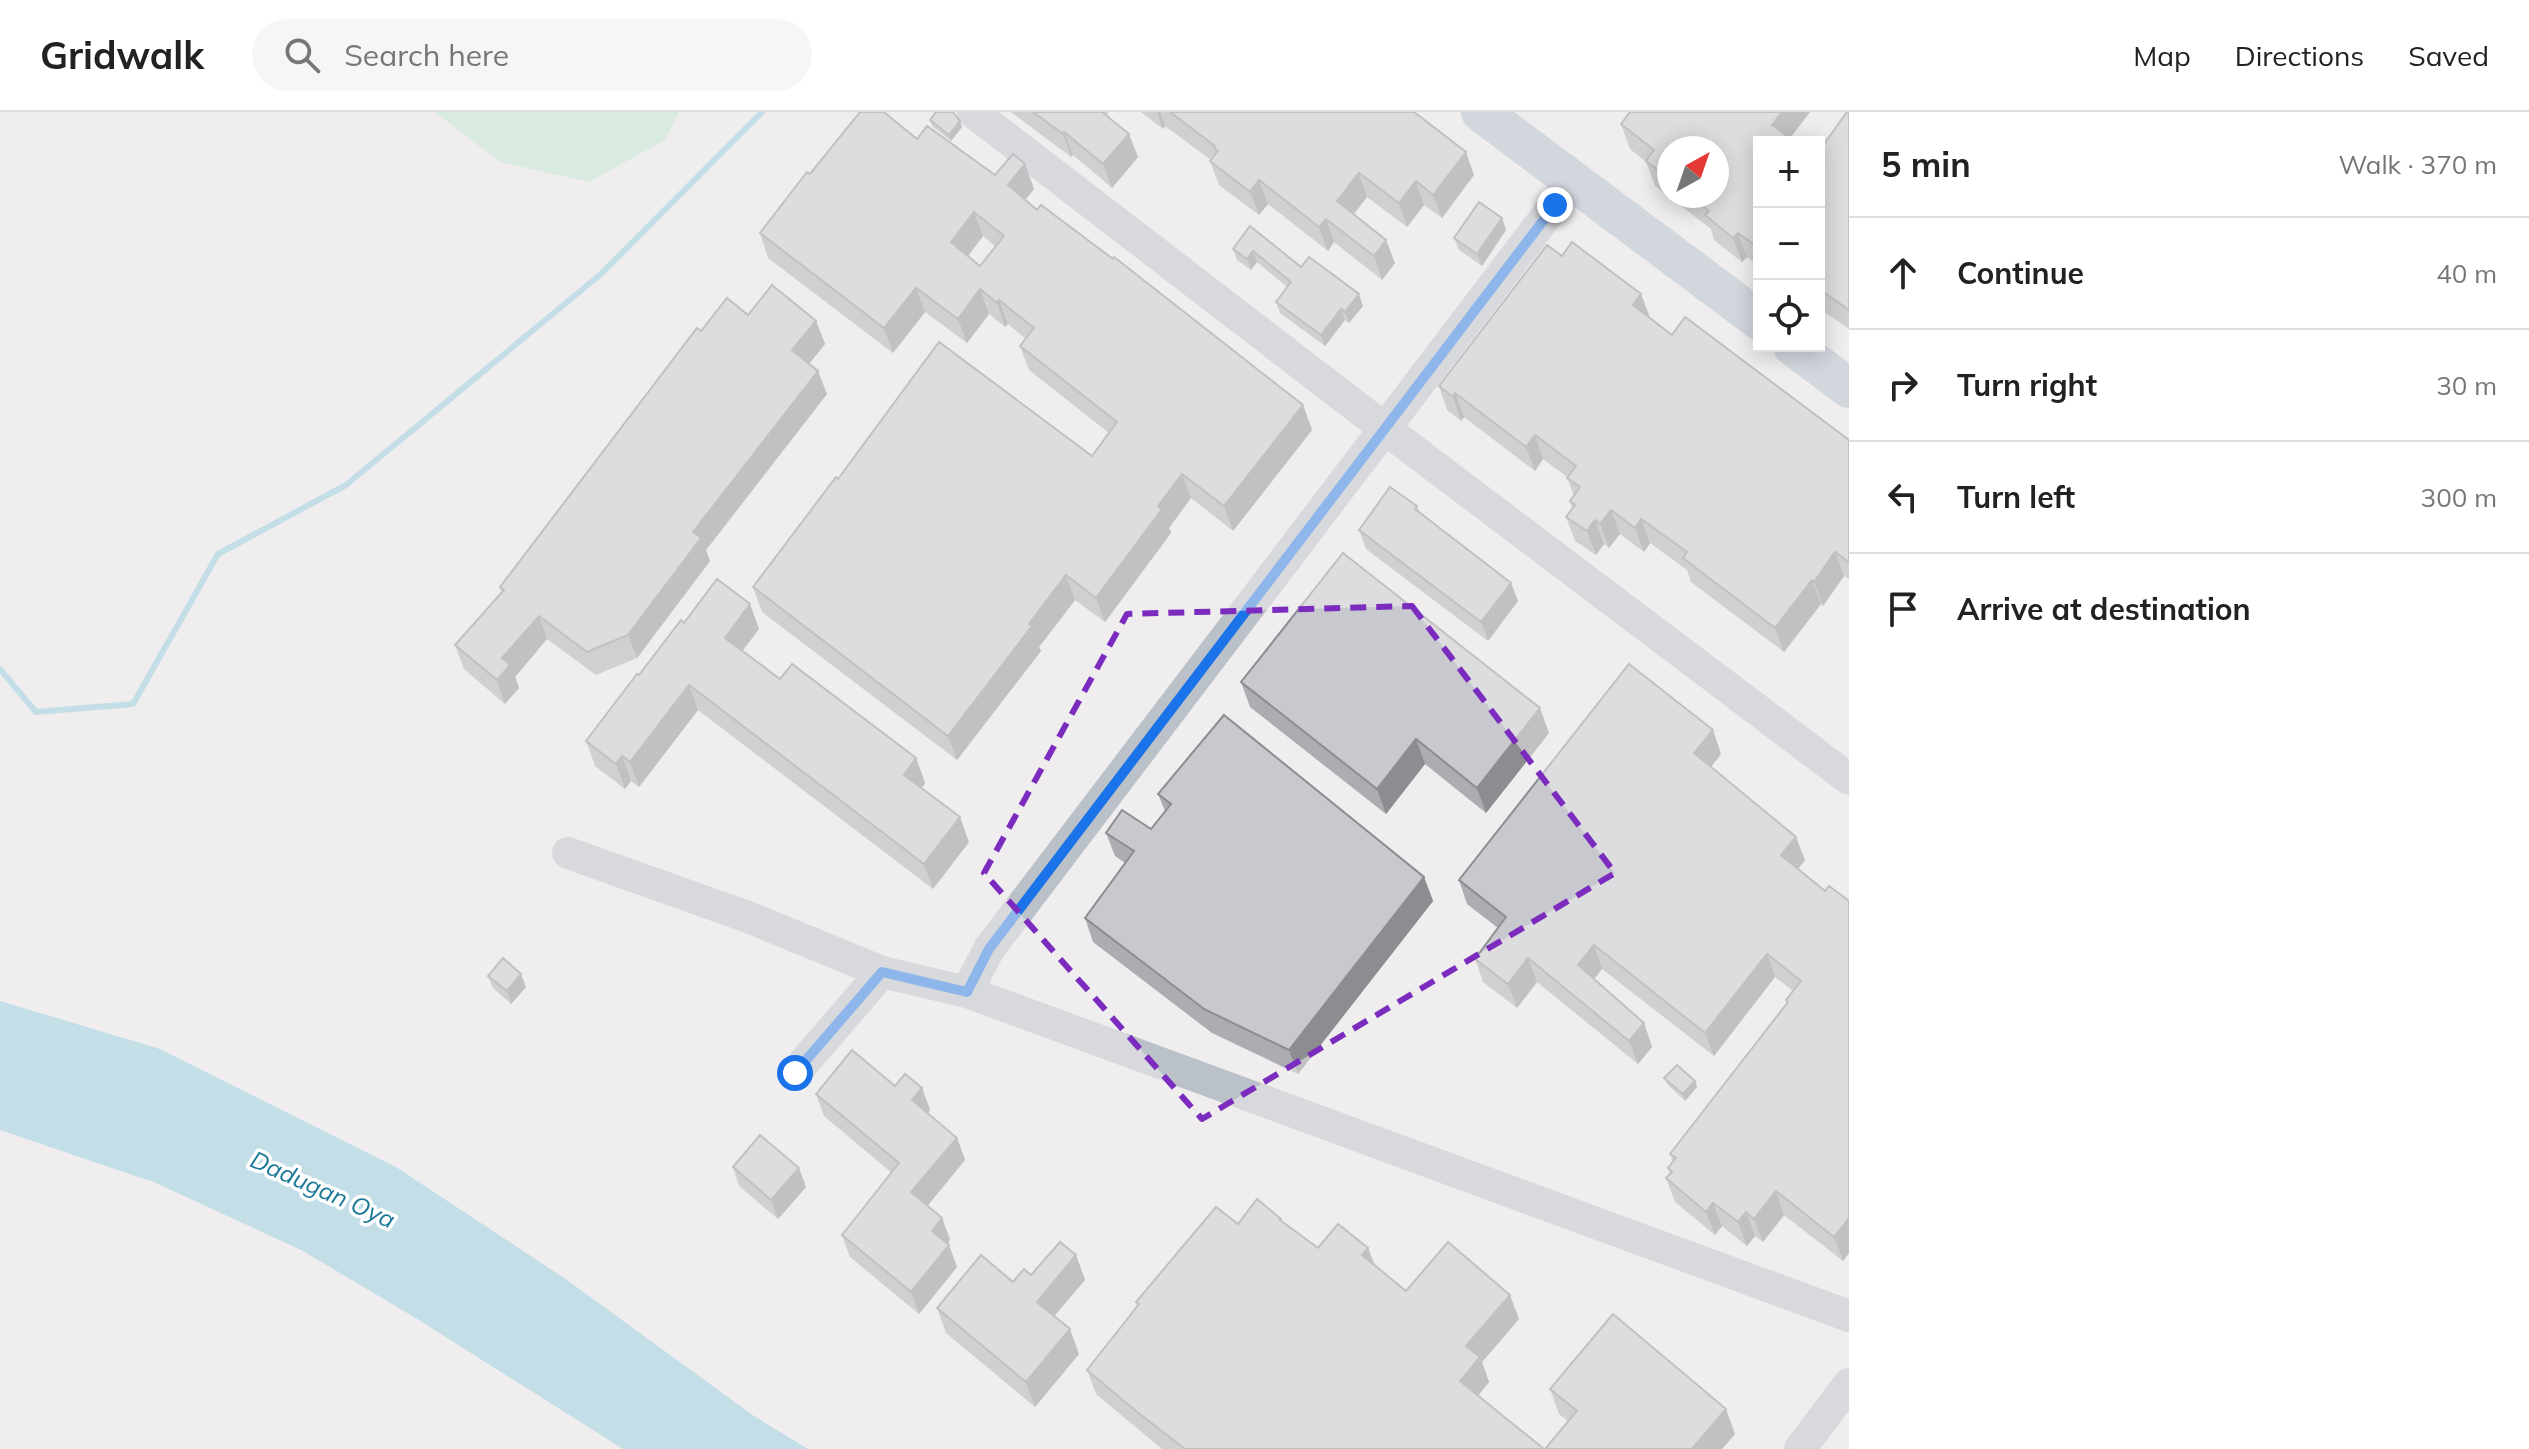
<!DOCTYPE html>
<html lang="en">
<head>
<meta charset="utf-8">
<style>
	:root { --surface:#fff; --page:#f6f6f6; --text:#222; --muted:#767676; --line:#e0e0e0 }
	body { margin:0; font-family:Mulish,sans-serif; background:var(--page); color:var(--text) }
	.controls { position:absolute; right:24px; top:24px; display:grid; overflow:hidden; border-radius:0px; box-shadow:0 4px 20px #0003 }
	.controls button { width:72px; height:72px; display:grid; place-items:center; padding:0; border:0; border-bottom:2px solid var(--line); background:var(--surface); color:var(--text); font:40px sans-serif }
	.compass { position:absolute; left:1657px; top:24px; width:72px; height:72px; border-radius:50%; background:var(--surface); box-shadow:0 4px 20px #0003; rotate:40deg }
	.stop { position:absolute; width:24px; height:24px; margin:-18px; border:6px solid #1a73e8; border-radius:50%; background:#fff }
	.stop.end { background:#1a73e8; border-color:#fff; box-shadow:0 2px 8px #0008 }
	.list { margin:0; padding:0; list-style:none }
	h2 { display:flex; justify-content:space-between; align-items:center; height:104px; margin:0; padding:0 32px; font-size:34px }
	h2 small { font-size:26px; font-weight:400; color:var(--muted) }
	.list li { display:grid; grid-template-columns:52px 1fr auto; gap:24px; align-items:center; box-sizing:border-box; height:112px; padding:0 32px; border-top:2px solid var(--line) }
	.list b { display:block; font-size:30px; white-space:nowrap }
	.list em { font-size:26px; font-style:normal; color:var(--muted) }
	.icon { flex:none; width:44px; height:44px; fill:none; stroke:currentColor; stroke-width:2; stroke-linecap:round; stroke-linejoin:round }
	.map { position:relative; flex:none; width:1849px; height:1337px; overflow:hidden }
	header { display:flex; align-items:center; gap:48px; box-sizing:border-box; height:112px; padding:0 40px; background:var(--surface); border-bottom:2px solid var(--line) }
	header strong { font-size:38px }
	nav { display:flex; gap:44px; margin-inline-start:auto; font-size:28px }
	.search { width:560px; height:72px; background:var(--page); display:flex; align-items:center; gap:20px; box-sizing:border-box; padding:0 28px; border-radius:44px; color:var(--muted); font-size:30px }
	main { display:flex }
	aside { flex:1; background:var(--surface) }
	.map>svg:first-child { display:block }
	.green { fill:#bfe9d1 }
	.water { fill:#91cde1 }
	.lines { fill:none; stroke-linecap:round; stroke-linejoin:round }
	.stream { stroke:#91cde1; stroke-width:6 }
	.minor { stroke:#bac1c8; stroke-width:32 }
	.major { stroke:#afbbc9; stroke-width:40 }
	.wall { fill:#abadb2; fill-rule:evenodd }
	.shaded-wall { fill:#8b8d91 }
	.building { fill:#c7c9cf; stroke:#8b8d91; stroke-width:2; fill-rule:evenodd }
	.route { stroke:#1a73e8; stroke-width:10 }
	.marked { fill:none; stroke:#7b2cbf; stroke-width:6; stroke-dasharray:16 10; stroke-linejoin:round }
	.labels { text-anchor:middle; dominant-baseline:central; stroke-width:7; stroke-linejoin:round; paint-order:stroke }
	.water-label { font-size:24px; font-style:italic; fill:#1b7897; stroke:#fff }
</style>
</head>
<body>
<header>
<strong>Gridwalk</strong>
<div class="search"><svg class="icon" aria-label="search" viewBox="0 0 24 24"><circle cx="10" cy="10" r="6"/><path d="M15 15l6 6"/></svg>Search here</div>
<nav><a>Map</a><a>Directions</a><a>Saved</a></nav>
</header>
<main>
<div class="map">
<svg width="1849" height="1337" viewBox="0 0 1849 1337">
	<rect width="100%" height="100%" fill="#efeded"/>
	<!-- green -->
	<polygon class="green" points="435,0 679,0 665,28 589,70 500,50"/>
	<!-- water -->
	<polygon class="water" points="0,889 160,937 396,1055 567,1168 754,1304 808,1337 623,1337 414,1205 301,1138 156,1071 0,1018"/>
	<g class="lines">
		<!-- stream -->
		<polyline class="stream" points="0,557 36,600 133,592 218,442 346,373 601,162 762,0"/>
		<!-- minor -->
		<g class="minor">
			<polyline points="973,0 1384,316 1849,667"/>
			<polyline points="1573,69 989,837 967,880 1849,1204"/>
			<polyline points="568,741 748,805 882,860 967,880"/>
			<polyline points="795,961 882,860"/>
			<polyline points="1800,1337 1849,1272"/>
		</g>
		<!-- major -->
		<g class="major">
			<polyline points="1481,0 1759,208"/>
			<polyline points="1793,234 1849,276"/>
		</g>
	</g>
	<!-- wall -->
	<g class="wall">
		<polygon points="1011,0 1109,0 1106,4 1138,45 1112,76 1073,43 1071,45"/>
		<polygon points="1141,0 1414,0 1474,63 1442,106 1424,93 1407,115 1367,85 1354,102 1395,151 1382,168 1334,130 1328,139 1268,92 1259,103 1219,73 1210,49 1211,48 1165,14 1163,17"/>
		<path d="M1630,0h180l-20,26 -31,4v124l-12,-9 -5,5 -28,-22 -3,-11 -56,-43 -9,-24 -16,-13 -9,-25zM1669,36l48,48h-48z"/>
		<polygon points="1849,0 1849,217 1819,196 1819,39"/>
		<polygon points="930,8 960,9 962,15 951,29 932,14"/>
		<path d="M917,27l78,36 39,14 -9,11 278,205 9,25 -79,101 -42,-33 -22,30 2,5 -66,89 -30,-22 -36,47 2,4 -84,109 -195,-148 -9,-25 85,-108 254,-23 17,-23 -80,-63 -9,-24 6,-7 -18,-15 -3,3 -16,-13 -22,29 -42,-31 -32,41 -125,-95 -8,-25 50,-59zM983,124l13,11 -16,19 -12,-10z"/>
		<polygon points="1502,106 1506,118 1482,154 1459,138 1454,126"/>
		<polygon points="1250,114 1301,155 1363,194 1349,211 1345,208 1325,234 1280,201 1276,190 1287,175 1257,150 1251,158 1237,148 1233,137"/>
		<polygon points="1562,144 1641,182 1650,206 1672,223 1849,328 1849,467 1844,464 1823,494 1821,492 1784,540 1691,470 1687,458 1650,431 1644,440 1620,422 1609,436 1604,432 1596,443 1575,429 1566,405 1572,396 1570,389 1574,384 1567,365 1543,347 1535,359 1464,305 1461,309 1447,298 1439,274"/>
		<polygon points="748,203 816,209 825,232 809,252 827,282 706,438 710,449 637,546 596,563 547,527 515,565 519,576 505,592 464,557 455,533 502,481 500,475 701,219"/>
		<polygon points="1417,394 1420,401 1511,471 1518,489 1488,529 1366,437 1359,418"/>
		<polygon points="750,492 759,517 742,539 780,567 916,646 925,671 922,676 969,730 933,777 698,598 639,675 631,669 625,677 595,654 586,629 639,563 684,511"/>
		<polygon points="1241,570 1549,621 1486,701 1425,652 1386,702 1250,595"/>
		<polygon points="1721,642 1711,655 1805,748 1798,757 1825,779 1849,789 1849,1141 1843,1149 1784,1103 1763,1130 1755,1124 1747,1134 1722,1114 1715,1123 1675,1090 1666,1066 1670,1062 1668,1056 1673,1050 1670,1042 1787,892 1786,888 1793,879 1775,865 1714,944 1602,857 1594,867 1644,911 1652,935 1638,952 1537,870 1517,896 1483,870 1475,847 1498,816 1467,792 1459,768"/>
		<polygon points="1158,682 1424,765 1433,789 1298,962 1212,921 1093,830 1085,806 1125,751 1115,744 1106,721 1151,717 1165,699"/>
		<polygon points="488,864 526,875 511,892 493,876"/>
		<polygon points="1664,966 1697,975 1685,989 1667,972"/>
		<polygon points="895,974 922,976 930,998 928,1001 957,1026 965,1048 927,1094 942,1106 950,1128 948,1132 957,1155 919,1202 850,1145 842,1123 892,1061 824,1004 816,982"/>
		<polygon points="733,1055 806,1075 778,1107 739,1074"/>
		<polygon points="1281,1107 1283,1110 1318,1136 1368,1136 1375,1153 1406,1179 1519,1207 1482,1250 1489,1270 1478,1284 1544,1337 1162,1337 1096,1282 1087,1258 1137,1194 1136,1190 1238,1112"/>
		<polygon points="1076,1143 1085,1168 1054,1204 1079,1242 1035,1295 946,1221 937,1196 1031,1163"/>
		<polygon points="1550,1277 1735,1322 1722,1337 1545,1337 1568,1309 1559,1302"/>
	</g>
	<!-- shaded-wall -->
	<g class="shaded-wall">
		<polygon points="1157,0 1160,0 1165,14 1163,17"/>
		<polygon points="1782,0 1810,0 1787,30 1772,13"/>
		<polygon points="960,9 962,15 951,29 949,23"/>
		<polygon points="1064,20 1073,43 1071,45 1063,22"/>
		<polygon points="1129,22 1138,45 1112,76 1103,52"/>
		<polygon points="1466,40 1474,63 1442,106 1433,83"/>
		<polygon points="1025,52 1034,77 1017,98 1008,73"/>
		<polygon points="1359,61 1367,85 1345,113 1337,89"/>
		<polygon points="1259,68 1268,92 1259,103 1250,80"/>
		<polygon points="1416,69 1424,93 1407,115 1399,91"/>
		<polygon points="974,100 983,124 960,154 951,130"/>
		<polygon points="1502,106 1506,118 1482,154 1477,142"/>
		<polygon points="1326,107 1334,130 1328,139 1319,115"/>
		<polygon points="1738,121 1747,145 1742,150 1733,126"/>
		<polygon points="1386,128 1395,151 1382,168 1374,144"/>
		<polygon points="1253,139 1257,150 1251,158 1247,147"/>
		<polygon points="916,176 925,200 893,241 884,216"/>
		<polygon points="980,177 989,202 967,231 958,207"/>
		<polygon points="1359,182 1363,194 1349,211 1345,200"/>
		<polygon points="1641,182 1650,206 1633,193"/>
		<polygon points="999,188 1008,212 1005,215 997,191"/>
		<polygon points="1341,197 1345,208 1325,234 1321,223"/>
		<polygon points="816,209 825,232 801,262 792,238"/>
		<polygon points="818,259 827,282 706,438 710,449 637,546 628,523 693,420"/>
		<polygon points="1455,281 1464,305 1461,309 1453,285"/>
		<polygon points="1303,293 1312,318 1233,419 1224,394"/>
		<polygon points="1535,323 1543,347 1535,359 1526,335"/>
		<polygon points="1182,362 1191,386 1169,416 1171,421 1105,510 1096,486 1158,394"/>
		<polygon points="1611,398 1620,422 1609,436 1600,412"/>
		<polygon points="1641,407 1650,431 1644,440 1635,416"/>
		<polygon points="1595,408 1604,432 1596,443 1587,419"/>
		<polygon points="1835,440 1844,464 1823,494 1814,470"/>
		<polygon points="1066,463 1075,488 1039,535 1041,539 957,648 948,624"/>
		<polygon points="1812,468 1821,492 1784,540 1775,516"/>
		<polygon points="1511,471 1518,489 1488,529 1481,510"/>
		<polygon points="750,492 759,517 734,550 725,526"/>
		<polygon points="539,504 547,527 515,565 519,576 505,592 497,568 502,546"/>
		<polygon points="689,573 698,598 639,675 630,650"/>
		<polygon points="1540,596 1549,621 1486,701 1477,676"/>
		<polygon points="1713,618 1721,642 1703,665 1694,641"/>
		<polygon points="1416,627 1425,652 1386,702 1377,677"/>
		<polygon points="622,644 631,669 625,677 616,652"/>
		<polygon points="916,646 925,671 913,688 904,663"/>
		<polygon points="960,705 969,730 933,777 924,752"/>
		<polygon points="1796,725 1805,748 1790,767 1781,743"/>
		<polygon points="1424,765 1433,789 1298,962 1289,938"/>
		<polygon points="1594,833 1602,857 1586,876 1578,853"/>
		<polygon points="1767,842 1775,865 1714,944 1705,921"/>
		<polygon points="1528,846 1537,870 1517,896 1508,872"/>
		<polygon points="521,862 526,875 511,892 507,879"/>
		<polygon points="1644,911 1652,935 1638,952 1629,929"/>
		<polygon points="1695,969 1697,975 1685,989 1683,982"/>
		<polygon points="922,976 930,998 920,1011 912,988"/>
		<polygon points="957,1026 965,1048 920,1103 911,1080"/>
		<polygon points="799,1056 806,1075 778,1107 771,1088"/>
		<polygon points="1776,1079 1784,1103 1763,1130 1754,1107"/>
		<polygon points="1713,1091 1722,1114 1715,1123 1706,1100"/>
		<polygon points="1746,1100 1755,1124 1747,1134 1738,1110"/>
		<polygon points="942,1106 950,1128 940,1141 932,1119"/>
		<polygon points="1849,1106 1849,1141 1843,1149 1834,1125"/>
		<polygon points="949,1133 957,1155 919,1202 911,1180"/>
		<polygon points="1368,1136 1377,1161 1362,1143"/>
		<polygon points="1076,1143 1085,1168 1046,1214 1037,1190"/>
		<polygon points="1510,1183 1519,1207 1482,1250 1489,1270 1469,1294 1460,1269 1466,1234"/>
		<polygon points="1070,1217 1079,1242 1035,1295 1026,1270"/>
		<polygon points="1726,1297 1735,1322 1722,1337 1692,1337"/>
	</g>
	<!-- building -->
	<g class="building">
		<path d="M860,0h24l33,27 10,-13 68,49 18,-21 12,10 -17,21 29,25 4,-5 72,54 1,-2 189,148 -79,101 -42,-32 -24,32 4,3 -66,89 -30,-23 -37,49 3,2 -84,110 -195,-149 83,-110 2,2 101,-137 153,114 25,-34 -97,-76 14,-18 -35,-28 -2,3 -17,-14 -22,30 -42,-31 -32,40 -124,-95 47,-61 3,2zM974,100l30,24 -24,30 -29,-24z"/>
		<polygon points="936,0 953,0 960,9 949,23 930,8"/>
		<polygon points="1033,0 1102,0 1129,22 1103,52 1064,20 1063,22"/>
		<polygon points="1170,0 1414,0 1466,40 1433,83 1416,69 1399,91 1359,61 1337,89 1386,128 1374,144 1326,107 1319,115 1259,68 1250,80 1210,49 1218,39 1214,36 1215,34"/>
		<polygon points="1630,0 1782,0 1772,13 1796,30 1759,30 1759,136 1738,121 1733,126 1705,103 1709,99 1690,84 1717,84 1717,36 1669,36 1669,67 1646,49 1654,38 1621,12"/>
		<polygon points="1847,0 1849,0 1849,198 1819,177 1819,39"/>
		<polygon points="1479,90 1502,106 1477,142 1454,126"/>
		<polygon points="1250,114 1301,155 1309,145 1359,182 1345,200 1341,197 1321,223 1276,190 1291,170 1253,139 1247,147 1233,137"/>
		<polygon points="1572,130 1641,182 1633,193 1672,223 1685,205 1849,328 1849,450 1835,440 1814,470 1812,468 1775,516 1683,446 1687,440 1641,407 1635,416 1611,398 1600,412 1595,408 1587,419 1566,405 1575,393 1570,389 1580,375 1567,366 1576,354 1535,323 1526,335 1455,281 1453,285 1439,274 1547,133 1562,144"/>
		<polygon points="772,173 816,209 792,238 818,259 693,420 701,426 628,523 587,540 539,504 502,546 510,553 497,568 455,533 504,478 500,475 697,216 701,219 727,186 748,203"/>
		<polygon points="1390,375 1417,394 1415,397 1511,471 1481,510 1359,418"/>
		<polygon points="1343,441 1540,596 1477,676 1416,627 1377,677 1241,570"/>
		<polygon points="717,467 750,492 725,526 780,567 792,552 916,646 904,663 960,705 924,752 689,573 630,650 622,644 616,652 586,629 637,562 639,563 681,508 684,511"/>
		<polygon points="1629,552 1713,618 1694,641 1796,725 1781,743 1825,779 1829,774 1849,789 1849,1106 1834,1125 1776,1079 1754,1107 1746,1100 1738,1110 1713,1091 1706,1100 1666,1066 1672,1060 1668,1056 1676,1046 1670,1042 1788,890 1786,888 1801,869 1767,842 1705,921 1594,833 1578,853 1644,911 1629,929 1528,846 1508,872 1475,847 1506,805 1459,768"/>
		<polygon points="1224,603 1424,765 1289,938 1204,897 1085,806 1134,739 1106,721 1122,698 1151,717 1171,692 1158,682"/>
		<polygon points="503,846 521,862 507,879 488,864"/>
		<polygon points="852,938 895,974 905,962 922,976 912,988 957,1026 911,1080 942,1106 932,1119 949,1133 911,1180 842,1123 899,1051 816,982"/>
		<polygon points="1677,953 1695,969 1683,982 1664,966"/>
		<polygon points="760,1023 799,1056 771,1088 733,1055"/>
		<polygon points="1257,1087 1281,1107 1280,1108 1318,1136 1338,1112 1368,1136 1362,1143 1406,1179 1448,1130 1510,1183 1466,1234 1480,1245 1460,1269 1544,1337 1185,1337 1136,1299 1087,1258 1139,1192 1136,1190 1216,1095 1238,1112"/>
		<polygon points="1060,1130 1076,1143 1037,1190 1070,1217 1026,1270 937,1196 981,1143 1013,1170 1024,1157 1031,1163"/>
		<polygon points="1613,1202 1726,1297 1692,1337 1545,1337 1577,1299 1550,1277"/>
	</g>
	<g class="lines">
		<!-- route -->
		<polyline class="route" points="795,961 882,860 967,880 989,837 1555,93"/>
	</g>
	<!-- marked area -->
	<path d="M0 0H1849V1337H0ZM1412,494l203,267 -413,246 -218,-246 143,-259z" fill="#efeded" fill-opacity=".55" fill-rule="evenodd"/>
	<path class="marked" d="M1412,494l203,267 -413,246 -218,-246 143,-259z"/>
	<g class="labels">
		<!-- water labels -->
		<g class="water-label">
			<text transform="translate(323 1077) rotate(24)">Dadugan Oya</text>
		</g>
	</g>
</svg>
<div class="controls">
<button>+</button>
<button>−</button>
<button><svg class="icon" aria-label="locate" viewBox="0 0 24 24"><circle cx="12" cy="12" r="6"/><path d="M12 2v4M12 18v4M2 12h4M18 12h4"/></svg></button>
</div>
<svg class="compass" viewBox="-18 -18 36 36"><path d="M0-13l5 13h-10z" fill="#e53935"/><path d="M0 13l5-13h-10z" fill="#767676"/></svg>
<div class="stop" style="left:795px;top:961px"></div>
<div class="stop end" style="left:1555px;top:93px"></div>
</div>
<aside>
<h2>5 min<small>Walk · 370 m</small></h2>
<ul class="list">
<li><svg class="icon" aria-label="ahead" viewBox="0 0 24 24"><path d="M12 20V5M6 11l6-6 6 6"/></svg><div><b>Continue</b></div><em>40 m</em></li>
<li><svg class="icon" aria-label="right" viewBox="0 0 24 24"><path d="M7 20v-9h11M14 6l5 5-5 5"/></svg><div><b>Turn right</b></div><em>30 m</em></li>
<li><svg class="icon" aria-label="left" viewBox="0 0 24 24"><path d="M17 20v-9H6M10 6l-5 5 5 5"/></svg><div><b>Turn left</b></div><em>300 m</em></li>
<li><svg class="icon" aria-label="arrive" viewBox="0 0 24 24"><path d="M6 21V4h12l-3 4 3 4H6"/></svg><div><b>Arrive at destination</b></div></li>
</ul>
</aside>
</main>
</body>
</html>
